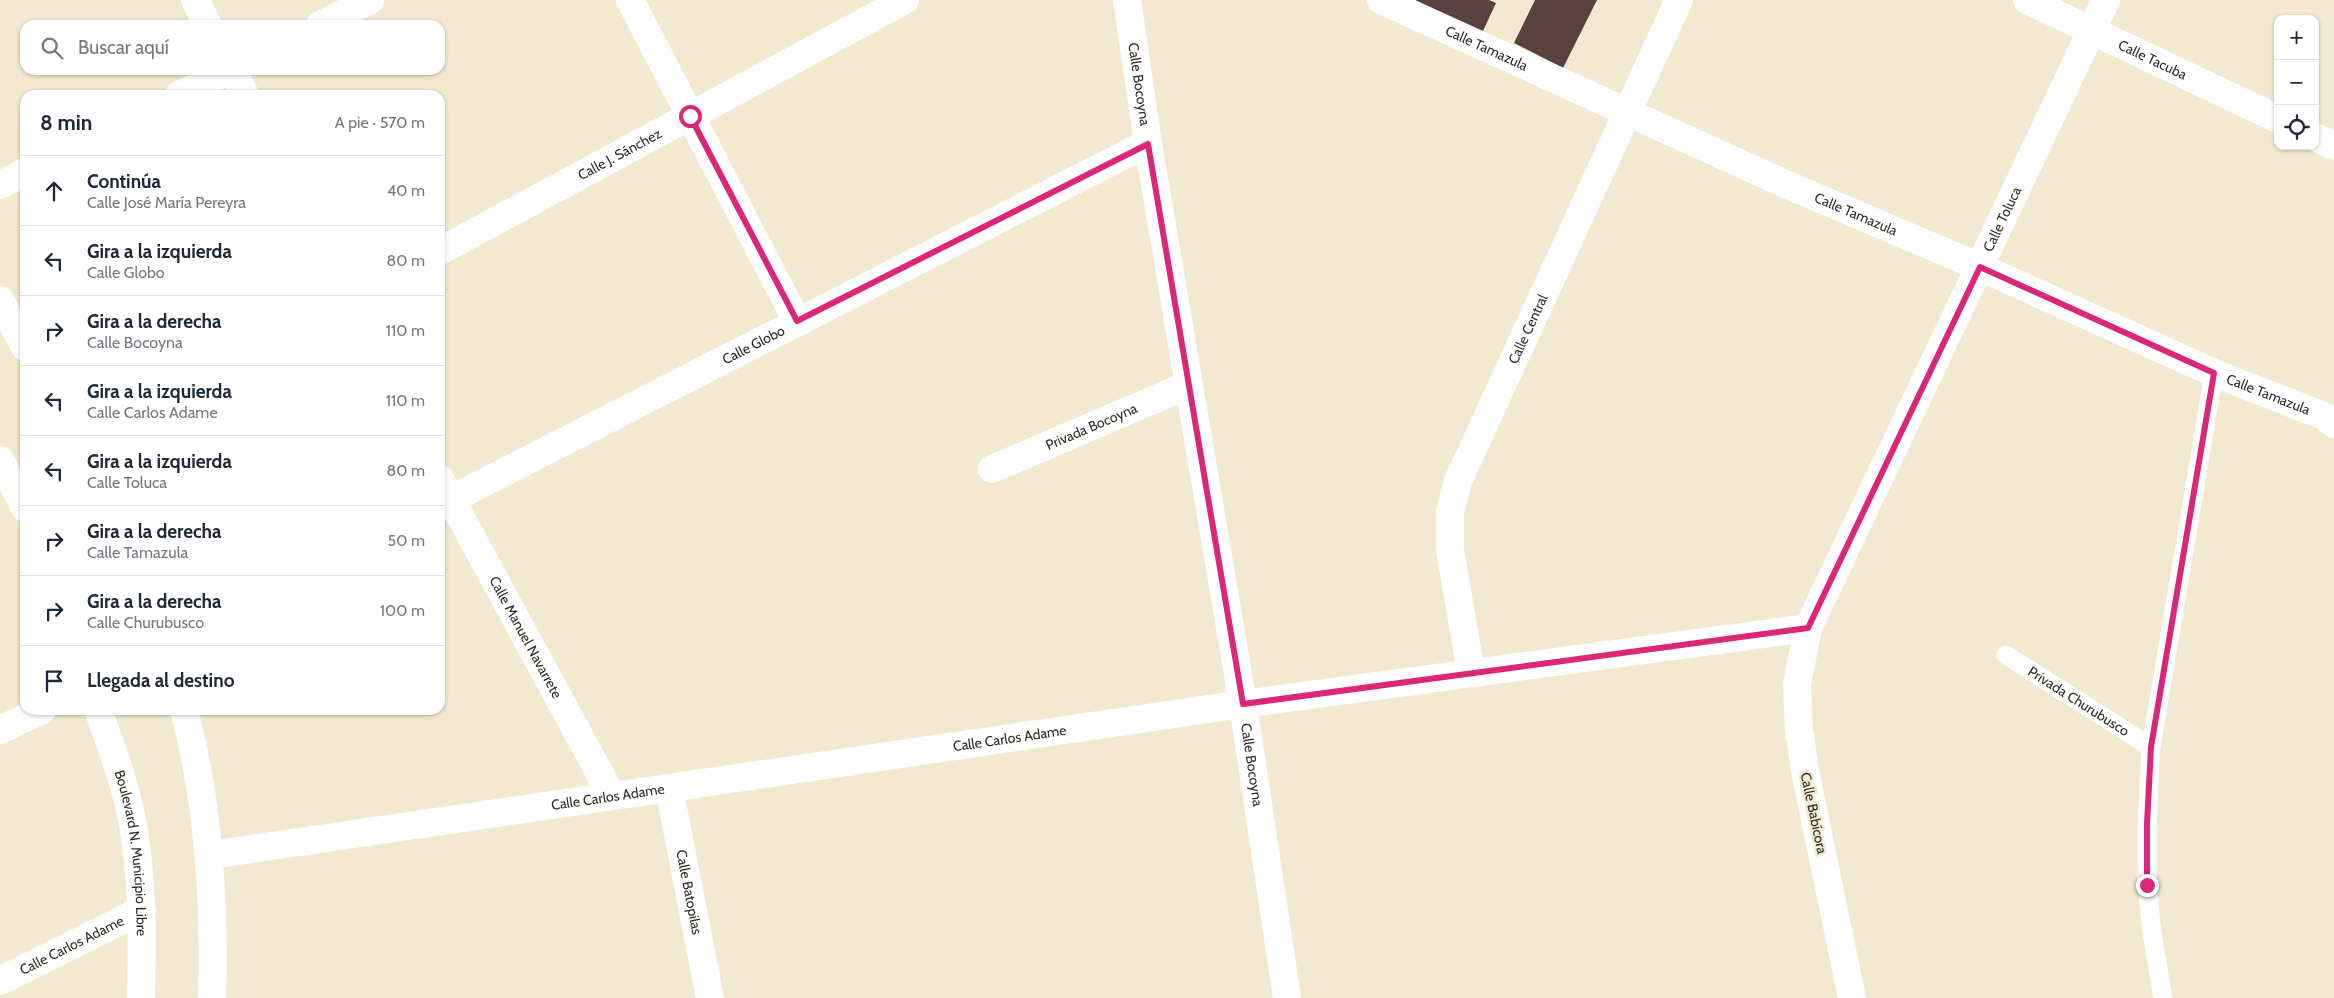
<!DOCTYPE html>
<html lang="es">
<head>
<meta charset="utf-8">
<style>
	:root { --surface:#fff; --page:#f6f6f7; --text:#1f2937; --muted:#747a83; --line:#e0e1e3 }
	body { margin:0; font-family:Cabin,sans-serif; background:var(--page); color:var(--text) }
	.controls { position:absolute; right:15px; top:15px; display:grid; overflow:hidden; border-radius:10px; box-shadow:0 1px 4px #0004 }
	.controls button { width:45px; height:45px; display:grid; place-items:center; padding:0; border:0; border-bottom:1px solid var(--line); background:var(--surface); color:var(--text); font:25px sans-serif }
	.stop { position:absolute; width:15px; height:15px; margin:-11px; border:4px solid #db2777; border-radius:50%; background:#fff }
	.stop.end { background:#db2777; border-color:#fff; box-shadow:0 1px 5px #0008 }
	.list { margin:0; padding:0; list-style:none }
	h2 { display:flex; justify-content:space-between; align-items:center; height:65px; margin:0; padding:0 20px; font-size:21px }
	h2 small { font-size:16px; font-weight:400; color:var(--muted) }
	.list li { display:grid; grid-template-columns:32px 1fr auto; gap:15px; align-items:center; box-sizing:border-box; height:70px; padding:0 20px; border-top:1px solid var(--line) }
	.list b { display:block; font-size:19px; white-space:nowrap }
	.list p { margin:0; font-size:16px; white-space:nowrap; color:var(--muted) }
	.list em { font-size:16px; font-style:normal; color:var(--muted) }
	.icon { flex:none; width:28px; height:28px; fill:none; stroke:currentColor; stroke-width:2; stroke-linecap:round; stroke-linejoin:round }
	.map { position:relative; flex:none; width:2334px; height:998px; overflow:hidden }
	.search { position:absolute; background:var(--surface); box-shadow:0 1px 4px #0004; left:20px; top:20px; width:425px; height:55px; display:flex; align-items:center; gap:12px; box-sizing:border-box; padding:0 18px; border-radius:15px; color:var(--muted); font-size:19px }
	.panel { position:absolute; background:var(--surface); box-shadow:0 1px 4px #0004; left:20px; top:90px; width:425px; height:625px; border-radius:15px }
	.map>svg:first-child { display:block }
	.building { fill:#59413e }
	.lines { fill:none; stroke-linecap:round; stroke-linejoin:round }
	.lane { stroke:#fff; stroke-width:19 }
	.street { stroke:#fff; stroke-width:28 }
	.primary { stroke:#fff; stroke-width:28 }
	.route { stroke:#db2777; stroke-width:6 }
	.labels { text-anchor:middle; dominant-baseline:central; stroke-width:5; stroke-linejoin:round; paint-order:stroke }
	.street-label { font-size:14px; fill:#312d24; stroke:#f2e9d0 }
</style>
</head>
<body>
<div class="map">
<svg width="2334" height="998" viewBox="0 0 2334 998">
	<rect width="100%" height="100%" fill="#f2e9d0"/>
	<!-- building -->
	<g class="building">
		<polygon points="1415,0 1489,0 1496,3 1482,33"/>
		<polygon points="1535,0 1597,0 1563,68 1514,43"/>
	</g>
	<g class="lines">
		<!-- lane -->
		<g class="lane">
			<path id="s1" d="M2006,655l145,92"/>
			<polyline points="2163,998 2152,933 2147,885 2147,824 2151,747 2214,373"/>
		</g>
		<!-- street -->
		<g class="street">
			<polyline points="195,0 208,25"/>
			<polyline points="630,0 797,321"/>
			<path id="s2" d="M1127,0l21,143 95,561 44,294"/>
			<path id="s3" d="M1381,0l400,182 199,85 234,106 110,43 10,8"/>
			<path id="s4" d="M2027,0l251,119"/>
			<polyline points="320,25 370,0"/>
			<polyline points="232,70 245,95"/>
			<polyline points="179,95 230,70"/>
			<polyline points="2315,137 2334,146"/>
			<polyline points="0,185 25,172"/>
			<path id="s5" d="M440,251l465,-251"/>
			<path id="s6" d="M992,469l196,-84"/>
			<path id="s7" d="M440,479l172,317"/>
			<path id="s8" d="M440,505l708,-362"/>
			<path id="s9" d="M1471,672l-21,-122v-37l8,-32 221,-481"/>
			<polyline points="0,730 42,710"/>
			<path id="s10" d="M669,788l41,210"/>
			<path id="s11" d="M210,855l1033,-151 565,-76"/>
			<path id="s12" d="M0,981l142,-71"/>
			<path id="s13" d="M1852,998l-47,-227 -6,-42 -2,-45 11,-56 298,-628"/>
		</g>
		<!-- primary -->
		<g class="primary">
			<polyline points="0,300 25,347"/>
			<polyline points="0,460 25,508"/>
			<path id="s14" d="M98,710c16,44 33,89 38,136 7,50 6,101 5,152"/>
			<path d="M184,710c25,94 31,191 28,288"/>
		</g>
	</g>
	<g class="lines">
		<!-- route -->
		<polyline class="route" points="690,116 797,321 1148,144 1243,704 1808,628 1980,267 2214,373 2151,747 2147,824 2147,885"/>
	</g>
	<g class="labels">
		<!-- street labels -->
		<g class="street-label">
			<text stroke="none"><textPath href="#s3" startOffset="116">Calle Tamazula</textPath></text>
			<text stroke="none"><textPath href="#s4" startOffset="139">Calle Tacuba</textPath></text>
			<text stroke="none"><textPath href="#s2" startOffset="85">Calle Bocoyna</textPath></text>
			<text stroke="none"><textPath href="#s5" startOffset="204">Calle J. Sánchez</textPath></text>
			<text stroke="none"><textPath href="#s3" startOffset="521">Calle Tamazula</textPath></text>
			<text stroke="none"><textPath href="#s13" startOffset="829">Calle Toluca</textPath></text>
			<text stroke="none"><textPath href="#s9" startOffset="361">Calle Central</textPath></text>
			<text stroke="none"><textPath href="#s8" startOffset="352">Calle Globo</textPath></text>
			<text stroke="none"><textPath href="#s3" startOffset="971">Calle Tamazula</textPath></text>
			<text stroke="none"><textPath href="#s6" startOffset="108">Privada Bocoyna</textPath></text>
			<text stroke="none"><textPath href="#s7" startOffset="180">Calle Manuel Navarrete</textPath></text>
			<text stroke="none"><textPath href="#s1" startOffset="86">Privada Churubusco</textPath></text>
			<text stroke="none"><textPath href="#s11" startOffset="808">Calle Carlos Adame</textPath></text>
			<text stroke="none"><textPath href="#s2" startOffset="775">Calle Bocoyna</textPath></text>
			<text stroke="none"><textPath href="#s11" startOffset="402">Calle Carlos Adame</textPath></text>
			<text transform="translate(1814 813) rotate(78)">Calle Babícora</text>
			<text stroke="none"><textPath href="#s14" startOffset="148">Boulevard N. Municipio Libre</textPath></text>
			<text stroke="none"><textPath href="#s10" startOffset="106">Calle Batopilas</textPath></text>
			<text stroke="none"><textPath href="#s12" startOffset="80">Calle Carlos Adame</textPath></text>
		</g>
	</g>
</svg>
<div class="controls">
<button>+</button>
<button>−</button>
<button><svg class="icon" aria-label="locate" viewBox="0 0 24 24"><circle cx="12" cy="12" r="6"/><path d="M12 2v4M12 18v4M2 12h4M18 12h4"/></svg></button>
</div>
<div class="stop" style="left:690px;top:116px"></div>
<div class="stop end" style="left:2147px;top:885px"></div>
<div class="search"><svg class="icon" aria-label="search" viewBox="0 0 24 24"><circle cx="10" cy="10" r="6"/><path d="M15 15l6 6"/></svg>Buscar aquí</div>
<section class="panel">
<h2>8 min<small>A pie · 570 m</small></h2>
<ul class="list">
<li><svg class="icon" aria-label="ahead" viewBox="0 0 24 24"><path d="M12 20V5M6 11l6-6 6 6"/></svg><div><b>Continúa</b><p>Calle José María Pereyra</p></div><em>40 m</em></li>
<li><svg class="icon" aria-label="left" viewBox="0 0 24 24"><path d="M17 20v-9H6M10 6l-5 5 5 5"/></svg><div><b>Gira a la izquierda</b><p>Calle Globo</p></div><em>80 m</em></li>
<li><svg class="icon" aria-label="right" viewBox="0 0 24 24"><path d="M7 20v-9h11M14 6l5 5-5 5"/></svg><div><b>Gira a la derecha</b><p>Calle Bocoyna</p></div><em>110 m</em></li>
<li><svg class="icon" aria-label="left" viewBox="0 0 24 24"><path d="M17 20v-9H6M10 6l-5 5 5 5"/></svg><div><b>Gira a la izquierda</b><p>Calle Carlos Adame</p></div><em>110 m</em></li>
<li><svg class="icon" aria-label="left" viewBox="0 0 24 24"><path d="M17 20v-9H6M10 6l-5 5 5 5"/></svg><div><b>Gira a la izquierda</b><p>Calle Toluca</p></div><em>80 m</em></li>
<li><svg class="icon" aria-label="right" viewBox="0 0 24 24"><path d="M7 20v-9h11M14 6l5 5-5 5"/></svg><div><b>Gira a la derecha</b><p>Calle Tamazula</p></div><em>50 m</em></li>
<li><svg class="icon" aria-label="right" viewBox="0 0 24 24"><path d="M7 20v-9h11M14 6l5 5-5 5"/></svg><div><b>Gira a la derecha</b><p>Calle Churubusco</p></div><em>100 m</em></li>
<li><svg class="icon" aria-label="arrive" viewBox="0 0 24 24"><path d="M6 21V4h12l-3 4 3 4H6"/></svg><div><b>Llegada al destino</b></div></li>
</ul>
</section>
</div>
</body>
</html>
